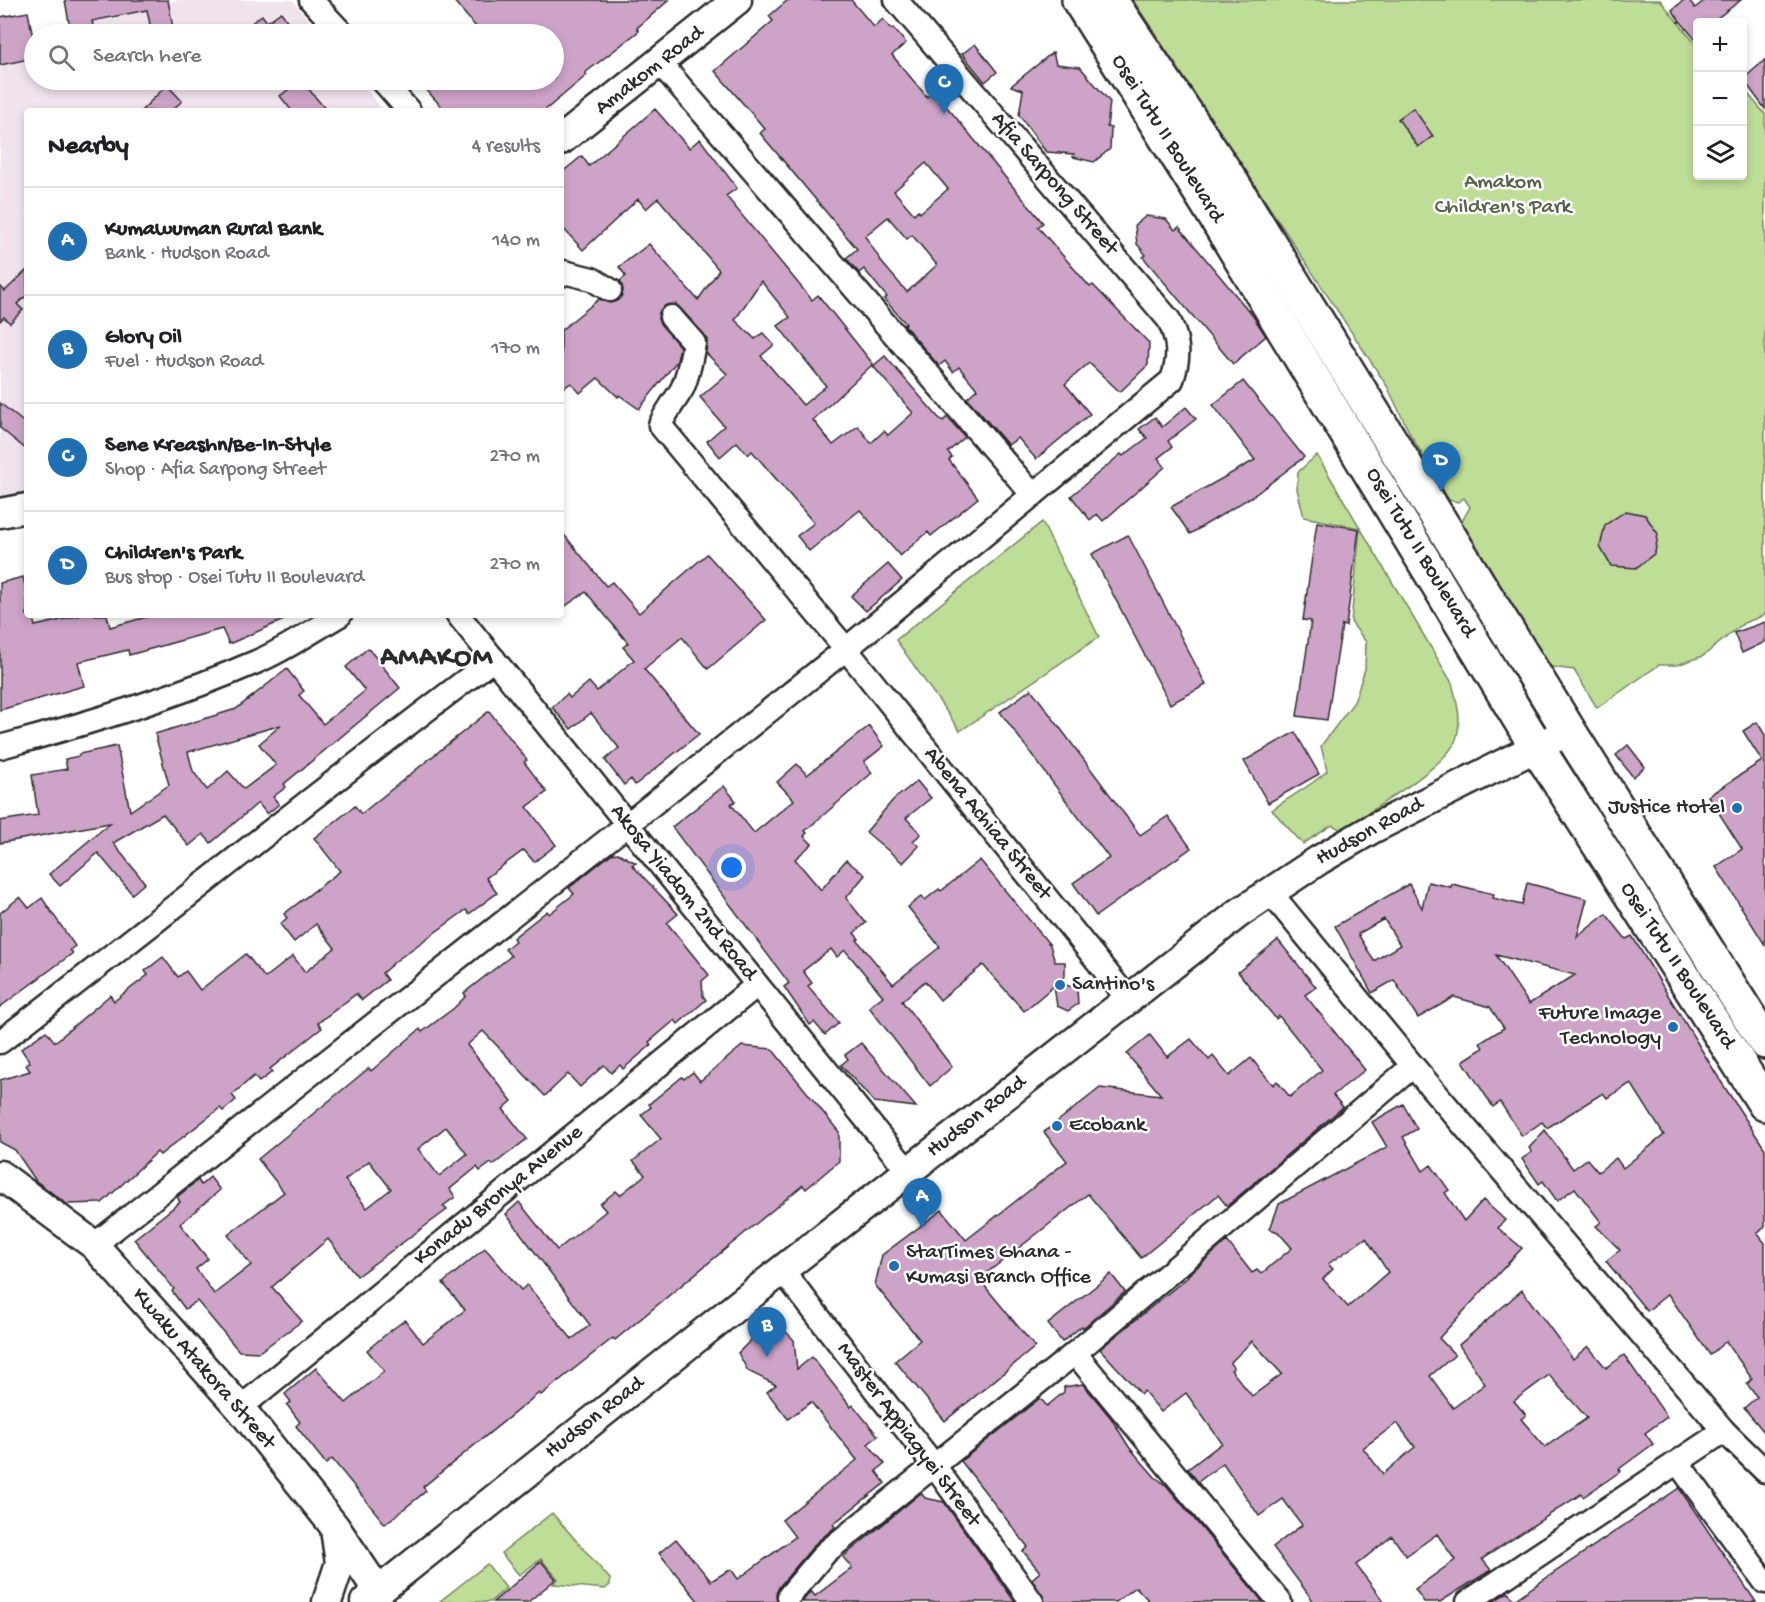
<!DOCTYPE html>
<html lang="en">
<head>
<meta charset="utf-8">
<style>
	:root { --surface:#fff; --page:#f6f6f6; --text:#202124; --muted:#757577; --line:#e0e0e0; --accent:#1f6fb2 }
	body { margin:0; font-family:"Gochi Hand",sans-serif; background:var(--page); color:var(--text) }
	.controls { position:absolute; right:18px; top:18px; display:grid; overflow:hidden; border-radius:6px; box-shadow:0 3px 9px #0003 }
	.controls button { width:54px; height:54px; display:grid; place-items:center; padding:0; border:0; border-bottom:2px solid var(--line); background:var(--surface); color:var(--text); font:30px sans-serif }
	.you { position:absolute; left:732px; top:868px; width:21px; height:21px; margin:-15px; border:4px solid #fff; border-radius:50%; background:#1a73e8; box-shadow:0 0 0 9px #1a73e833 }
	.badge { display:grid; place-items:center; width:39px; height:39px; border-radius:50%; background:var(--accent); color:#fff; font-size:20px; font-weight:700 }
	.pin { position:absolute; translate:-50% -50px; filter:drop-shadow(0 2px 3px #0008) }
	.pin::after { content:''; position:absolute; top:32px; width:21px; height:18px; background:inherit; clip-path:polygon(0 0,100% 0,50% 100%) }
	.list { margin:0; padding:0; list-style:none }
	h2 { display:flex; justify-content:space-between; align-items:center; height:78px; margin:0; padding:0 24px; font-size:26px }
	h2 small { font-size:20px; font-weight:400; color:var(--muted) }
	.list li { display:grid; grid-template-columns:39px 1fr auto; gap:18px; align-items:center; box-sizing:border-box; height:108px; padding:0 24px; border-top:2px solid var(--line) }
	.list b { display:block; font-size:22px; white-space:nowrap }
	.list p { margin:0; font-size:20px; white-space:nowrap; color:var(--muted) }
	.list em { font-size:20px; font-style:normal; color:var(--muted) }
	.icon { flex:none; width:33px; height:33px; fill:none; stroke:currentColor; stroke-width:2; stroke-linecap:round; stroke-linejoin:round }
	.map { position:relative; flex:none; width:1765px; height:1602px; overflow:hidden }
	.search { position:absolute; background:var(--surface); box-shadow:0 3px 9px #0003; left:24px; top:24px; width:540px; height:66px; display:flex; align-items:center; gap:15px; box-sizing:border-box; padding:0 21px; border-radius:33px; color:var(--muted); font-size:22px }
	.panel { position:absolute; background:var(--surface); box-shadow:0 3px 9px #0003; left:24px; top:108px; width:540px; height:510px; border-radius:6px }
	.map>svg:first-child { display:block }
	.built { fill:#f0e3ee }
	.green { fill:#bedd96; stroke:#748460; stroke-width:1.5 }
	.building { fill:#cda3c8; stroke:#2b2b2b; stroke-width:1.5; fill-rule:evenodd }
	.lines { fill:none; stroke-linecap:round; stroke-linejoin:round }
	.minor-casing { stroke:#2b2b2b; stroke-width:27 }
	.tertiary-casing { stroke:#2b2b2b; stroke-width:33 }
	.secondary-casing { stroke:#2b2b2b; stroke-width:38 }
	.minor { stroke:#fff; stroke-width:22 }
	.tertiary { stroke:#fff; stroke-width:28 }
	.secondary { stroke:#fff; stroke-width:33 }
	.poi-dot { fill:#1f6fb2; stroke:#fff; stroke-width:2 }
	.labels { text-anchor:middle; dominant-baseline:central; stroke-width:5; stroke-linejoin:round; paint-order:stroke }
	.street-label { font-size:22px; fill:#2b2b2b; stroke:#fff }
	.park-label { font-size:22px; fill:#57604b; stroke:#fff }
	.poi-label { font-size:22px; fill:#2b2b2b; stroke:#fff; text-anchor:start }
	.district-label { font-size:28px; font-weight:bold; letter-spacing:1.5px; fill:#2b2b2b; stroke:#fff }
</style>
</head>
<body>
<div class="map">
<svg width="1765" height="1602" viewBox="0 0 1765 1602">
	<rect width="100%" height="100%" fill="#fff"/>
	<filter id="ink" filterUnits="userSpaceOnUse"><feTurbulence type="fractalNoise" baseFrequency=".0167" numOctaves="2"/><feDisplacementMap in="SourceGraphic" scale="12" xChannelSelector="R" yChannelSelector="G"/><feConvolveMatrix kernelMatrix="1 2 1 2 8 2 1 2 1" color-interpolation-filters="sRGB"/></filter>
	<g filter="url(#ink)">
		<!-- built -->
		<polygon class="built" points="178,0 292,0 321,34 34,34 34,80 358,80 384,111 27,111 27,492 0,496 0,40 143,12 149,7"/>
		<!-- green -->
		<g class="green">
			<polygon points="1133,0 1660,0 1697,46 1698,176 1742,176 1743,88 1765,114 1765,615 1744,623 1703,656 1677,665 1659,665 1597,708 1574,670 1544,666 1458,528 1470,507 1464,498 1458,502 1449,500 1410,434 1387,386"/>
			<path d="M1317,455l135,228c5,19 11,39 3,59 -12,27 -86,69 -113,88l-10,-5 -29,19 -31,-34c18,-14 38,-23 55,-39l-6,-25 33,-44 11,-33 1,-27 -15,-20 9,-94 -56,-11 -7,-28 1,-17z"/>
			<polygon points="1042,522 1099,637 960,731 896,640"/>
			<polygon points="552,1513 610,1579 610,1585 605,1589 553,1584 558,1579 541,1559 519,1575 501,1553"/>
			<polygon points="487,1564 506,1588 490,1602 439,1602"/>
		</g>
		<!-- building -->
		<g class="building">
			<polygon points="65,0 168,0 174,34 152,34 147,10 92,21 95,34 71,34"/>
			<polygon points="453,0 669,0 637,28 639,31 585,73 587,75 544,111 445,111 418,80 554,80 554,34 482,34"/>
			<path d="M788,0h63l23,27 9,-8 8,10 2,-1 13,15 -14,12 35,42 6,-5 20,22 90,109 -5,4 52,60 3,-2 56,58 -1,22 -28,27 -31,-29 -24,21 25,30 -54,45 -18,-21 -10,7 -41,-47 10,-9 -18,-22 -6,5 -8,-11 -6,5 -35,-41 2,-1 -22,-25 3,-2 -23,-28 -5,4 -13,-15 11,-9 -97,-116 5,-4 -50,-58 58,-50 -4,-5zM926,163l22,26 -28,24 -2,-3 -4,4 -20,-23zM888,217l19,22 5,-4 25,30 -30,27 -24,-28 -18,-28z"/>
			<polygon points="1684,0 1689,0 1695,8 1705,0 1741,0 1712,22 1698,22 1698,43 1681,22 1677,22 1680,21 1672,10"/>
			<polygon points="28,12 34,43 34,58 0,65 0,17"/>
			<polygon points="281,12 290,25 277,34 237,34 262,15 267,22"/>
			<polygon points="975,44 997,72 985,82 962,54"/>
			<polygon points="1053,52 1056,64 1080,67 1110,102 1107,127 1111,128 1110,149 1094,162 1073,157 1074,154 1046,152 1019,115 1023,90 1011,86"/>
			<polygon points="1765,60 1765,109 1743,79"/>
			<polygon points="301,80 327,111 292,111 280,96"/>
			<polygon points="167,85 182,101 171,111 141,111"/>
			<polygon points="1413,108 1433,136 1418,147 1398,119"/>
			<path d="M655,109l34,39 11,-9 37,49 -11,8 86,104 6,-5 55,69 -60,56 20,25 25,-19 13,17 13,-12 4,4 25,-22 -40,-47 12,-10 53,61 5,4 4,-4 18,20 -17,15 4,5 -3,3 29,38 -47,38 -3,-4 -28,24 -40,-46 -51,41 -12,-15 17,-13 -62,-72 -4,4 -11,-13 -17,15 -13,-16 17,-15 -24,-29 27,-23 -21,-21 1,-13 -3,-6 -28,-30 -13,3 -5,12 22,28 -3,14 -38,48 -20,-14 -1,2 -20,-19 -18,15 -9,-10 -10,7v-60l38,-31 11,4 11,-6 2,-7 -3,-9 6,-5 -7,-9 30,-23 49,56 21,-30 -61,-72 -12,11 -8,-10 -55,51 -22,-24v-53l21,-17 7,10zM761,281l29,36 -12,9 48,60 -23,19 -42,-49 13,-11 -11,-12 -8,6 -20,-19z"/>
			<polygon points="1146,216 1166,219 1175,230 1179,227 1253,316 1266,336 1233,364 1143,257 1146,255 1137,244 1135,225"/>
			<polygon points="27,270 27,295 17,304 23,310 10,323 4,317 0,321 0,286 5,291"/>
			<polygon points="1243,381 1304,457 1256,494 1190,534 1171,507 1255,460 1213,405"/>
			<polygon points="0,403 27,425 27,450 0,428"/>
			<polygon points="1186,407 1196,419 1168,441 1172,447 1158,458 1165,467 1103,521 1097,514 1090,520 1071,496 1121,454 1123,456 1147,438 1139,429 1155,417 1162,427"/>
			<polygon points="1626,511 1645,515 1658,534 1655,553 1636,568 1611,566 1600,547 1605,525"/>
			<polygon points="1317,522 1359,529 1346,626 1342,625 1327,720 1297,716 1311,621 1303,620"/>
			<polygon points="561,531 606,586 612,582 639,613 707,554 766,620 708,669 682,637 644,669 699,734 635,785 631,779 624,785 605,760 619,748 591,713 571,729 552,707 567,694 570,698 589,682 597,691 634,660 623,647 628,643 586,592 561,609"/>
			<polygon points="1128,535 1206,685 1170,704 1092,554"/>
			<polygon points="888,564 902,580 866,611 851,596"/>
			<polygon points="23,577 27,594 27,615 32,615 35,626 82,615 107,615 110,627 154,615 295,615 229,644 222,629 129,655 128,650 78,662 84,686 0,710 0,583"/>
			<polygon points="1765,622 1765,642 1742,653 1734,633"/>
			<path d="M368,648l32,40 -116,96 2,3 -13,10 6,7 -12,10 -9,-11 -47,40 -8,-9 -14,12 -26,-32 -50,29 32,40 -13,11 -34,-41 -38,33 -11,-12 61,-51 -110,20v-22l38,-6 -6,-40 35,-6 -2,-10 14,-3v-2l38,-8 13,65 39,-26 -14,-51 81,-25 51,-40 17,22 -5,4 24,29 42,-33 -19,-24zM281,725l-22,19 17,21 -32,24 -16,-18 -21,19 -14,-19 -5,-19z"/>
			<polygon points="1031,689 1140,835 1168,816 1191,848 1096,916 1073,883 1109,858 1000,712"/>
			<polygon points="489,711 527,760 524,762 547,792 527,807 556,845 534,862 524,850 486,878 497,893 469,914 466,910 397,960 382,973 387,980 362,1000 356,994 318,1023 322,1028 270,1069 272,1072 259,1082 254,1076 232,1095 236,1100 223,1111 220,1108 160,1155 157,1152 102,1203 67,1204 36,1181 15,1150 0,1142 0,1080 30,1071 26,1065 30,1062 21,1049 46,1031 55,1042 110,995 114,1001 148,975 145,971 163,957 178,977 186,971 200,990 246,954 265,978 293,956 305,972 335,948 316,924 294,942 280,924 287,918 284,914 340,871 314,838 355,806 361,814"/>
			<polygon points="1757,722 1765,735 1765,945 1716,867 1742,849 1708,796 1762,761 1743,731"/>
			<polygon points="869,726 884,746 864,762 872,773 805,831 807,833 804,836 812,844 795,859 821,890 846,860 865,875 846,898 866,923 854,933 859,939 857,940 893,984 940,947 908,907 922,896 925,900 939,889 941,891 980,860 1050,945 1055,962 1065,962 1065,976 1058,982 1077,989 1078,1004 1068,1011 1057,1006 1054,986 1024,1011 983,965 940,1000 925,981 902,1001 952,1067 930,1086 869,1007 883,996 845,950 837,957 831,949 803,971 812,983 808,986 839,1023 825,1035 814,1022 810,1025 784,987 789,983 672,827 724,786 736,801 731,804 754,833 794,800 777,782 797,764 807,775"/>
			<polygon points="1295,732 1319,774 1268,803 1244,761"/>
			<polygon points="1628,745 1645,767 1633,777 1616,755"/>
			<polygon points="917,781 931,798 906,818 921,834 913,841 919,846 903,863 866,832 893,800"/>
			<path d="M618,853l18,10 -4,2 46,49 -11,9 42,52 -7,6 1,15 3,4 -28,24 -3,-4 -26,22 2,3 -28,24 -3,-4 -9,8 -7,-8 -24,22 -12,-13 -23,22 -62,-65 -16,14 45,56 -9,8 24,30 -34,26 -2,-2 -11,8 -3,-4 -27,22 5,8 -12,9 4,4 -90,66 -29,-37 -56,48 30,34 -43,31 -20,-1 -42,-50 -12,8 -13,-18 2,-2 -40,-50 46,-37 -3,-5 21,-17 3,5 9,-8 10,13 -40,34 28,35 -12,10 18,25 37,-29 -23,-30 56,-43 -26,-33 111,-91 2,3 49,-42 2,3 32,-24 12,-12 -2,-3 47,-37 -6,-7 10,-8 -2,-3 34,-27 2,3 25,-20 -5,-6 42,-34zM446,1127l21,27 -28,22 -21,-27zM369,1161l22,28 -24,19 -22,-28z"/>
			<path d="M1428,882l23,5 1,-3 42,10 -1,4 29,7 5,-22 60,16 -10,38 29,-23 20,25 6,-3 88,144 45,69v78l-8,6 8,10v190l-21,-25 13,-11 -10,-13 5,-5 -26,-38 -16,14 -42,-61 -21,17 -41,-50 14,-11 -24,-24 5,-4 -26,-34 -18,13 -14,-20 -4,3 -17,-25 10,-7 -3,-4 16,-18 28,39 14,-10 11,13 18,-14 7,10 41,-33 -33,-52 -24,15 -4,-5 -56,35 -5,-6 -20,14 -22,-34 -7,5 -30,-46 20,-13 -3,-5 24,-15 -14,-21 -36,-10 -36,21 -24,-38 -22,13 -37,-67 74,-42 13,24zM1384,919l16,26 -26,16 -16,-27zM1496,955l79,20 -46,29z"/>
			<polygon points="20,897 29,908 42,898 75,946 70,950 73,953 0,1007 0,913"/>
			<polygon points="1278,940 1316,987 1305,995 1365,1070 1333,1095 1343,1107 1227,1206 1218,1195 1141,1258 1088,1194 979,1279 1035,1347 945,1421 895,1361 920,1340 875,1285 882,1255 942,1210 966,1240 1067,1161 1044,1132 1100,1088 1161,1095 1127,1054 1150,1035 1167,1057 1191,1039 1209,1060 1213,1056 1229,1076 1251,1058 1273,1085 1277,1081 1290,1097 1322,1070 1279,1016 1276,1019 1238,972"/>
			<polygon points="861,1043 916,1107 874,1102 841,1065 848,1059 845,1055"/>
			<polygon points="742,1046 772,1049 839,1132 839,1161 806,1189 803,1185 615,1340 613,1338 541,1395 539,1393 423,1487 426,1491 385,1524 332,1459 326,1464 296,1426 300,1422 287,1405 291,1402 285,1394 316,1368 346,1403 384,1371 367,1350 390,1331 405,1320 423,1343 465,1310 443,1283 485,1248 521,1290 527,1285 572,1339 590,1325 506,1214 519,1202 557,1250 606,1211 600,1204 616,1191 620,1195 645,1175 633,1161 661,1139 641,1115 651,1107 649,1104 682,1077 684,1079 693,1072 700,1081"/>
			<path d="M1403,1104l14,25 -14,8 20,34 8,-6 18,25 -4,3 19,28 19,-21 22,20 -7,8 24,20 -83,90 16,17 -25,21 23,32 32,-24 -26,-39 63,-55 51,69 15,-13 18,22 18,-13 43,62 -22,16 8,11 -34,25 2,2 -38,26 -2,-3 -99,65 9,11 -51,32h-16l-9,-13 40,-29 -18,-26 -31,22 -14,-20 -36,29 28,37h-70l-41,-55 29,-22 -19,-26 -24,17 -36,-53 -25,19 -10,-13 34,-26 -36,-50 -25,19 -17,-21 -3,3 -41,-45 88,-72 -1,-1 40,-35 25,32 5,-3 4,4 31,-26 -14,-16 -8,-3 9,-25 108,-57 -15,-25zM1366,1238l22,34 -40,35 -25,-28 10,-10 -5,-5zM1252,1341l30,33 -30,22 -21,-26 3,-2 -4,-5zM1549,1375l38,43 -42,29 -24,-28 5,-4 -12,-14zM1397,1423l18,24 -32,27 -20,-26z"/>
			<polygon points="1111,1274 1125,1292 1083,1328 1082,1326 1062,1342 1048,1324"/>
			<polygon points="777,1323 794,1340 797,1369 812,1357 851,1407 853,1405 878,1436 868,1444 885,1464 876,1471 885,1483 833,1524 835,1527 816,1543 779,1587 776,1594 777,1602 699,1602 659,1553 676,1539 711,1581 731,1569 738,1579 795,1537 782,1520 857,1460 811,1402 788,1419 767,1392 776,1385 748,1371 738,1353 754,1337"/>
			<polygon points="1083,1384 1111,1418 1129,1447 1155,1477 1166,1485 1263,1602 1150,1602 1136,1587 1116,1602 1045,1602 1032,1579 1040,1572 1023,1551 1028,1547 961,1461 1040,1398 1047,1406 1064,1392 1064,1387"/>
			<polygon points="1679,1488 1756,1602 1492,1602 1508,1592 1514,1600"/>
			<polygon points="921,1493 925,1498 944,1502 1015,1602 802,1602 811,1591 815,1596 852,1568 843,1557"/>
			<polygon points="541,1561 556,1579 528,1602 493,1602"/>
		</g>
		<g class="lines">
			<defs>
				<g id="minor">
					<polyline points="311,0 343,34"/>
					<polyline points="660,63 1033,495"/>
					<polyline points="382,80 409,111"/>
					<polyline points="561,275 564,272 592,279 610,290"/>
					<path d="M671,317l23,26c-3,15 -5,31 -12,46 -7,12 -16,23 -22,36l186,224 282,350"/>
					<polyline points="458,615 908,1171"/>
					<path d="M0,747c87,-23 173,-49 256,-85 29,-12 56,-31 84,-47"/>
					<polyline points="1270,892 1413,1066 1724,1431 1765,1471"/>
					<path d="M0,1042c166,-127 327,-258 494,-383"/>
					<path d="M94,1245l534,-421 218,-175 326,-269c8,-23 7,-38 -3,-60l-273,-320"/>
					<polyline points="782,1270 933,1464 1032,1602"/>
					<polyline points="1075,1353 1280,1602"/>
					<polyline points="240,1408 757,985"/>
					<polyline points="1678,1463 1765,1582"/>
					<polyline points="789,1596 826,1552 1075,1353 1413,1066"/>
					<polyline points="1468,1602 1724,1431"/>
				</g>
				<g id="tertiary">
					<polyline points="561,140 737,0"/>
					<polyline points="0,513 27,508"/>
					<polyline points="0,1175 94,1245 240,1408 335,1527 378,1591"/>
					<polyline points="327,1602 340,1563 335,1529"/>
					<polyline points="365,1602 782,1270 1239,913 1319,860 1372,829 1569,731"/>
				</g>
				<g id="secondary">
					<polyline points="1079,0 1207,203 1536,746 1765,1104"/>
					<polyline points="1110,0 1229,178 1569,731 1765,1042"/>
				</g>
			</defs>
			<!-- minor casing -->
			<use href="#minor" class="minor-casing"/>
			<!-- tertiary casing -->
			<use href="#tertiary" class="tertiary-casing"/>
			<!-- secondary casing -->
			<use href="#secondary" class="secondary-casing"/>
			<!-- minor -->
			<use href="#minor" class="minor"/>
			<!-- tertiary -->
			<use href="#tertiary" class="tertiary"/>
			<!-- secondary -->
			<use href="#secondary" class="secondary"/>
		</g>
	</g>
	<!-- markers -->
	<g class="poi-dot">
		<circle cx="1737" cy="808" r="6"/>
		<circle cx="1060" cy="985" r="6"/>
		<circle cx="1673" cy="1027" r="6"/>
		<circle cx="1057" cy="1126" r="6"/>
		<circle cx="894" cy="1266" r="6"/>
	</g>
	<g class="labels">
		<!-- street labels -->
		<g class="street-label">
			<text transform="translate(650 71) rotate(-38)">Amakom Road</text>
			<text transform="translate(1167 139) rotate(58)">Osei Tutu II Boulevard</text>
			<text transform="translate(1054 184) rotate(49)">Afia Sarpong Street</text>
			<text transform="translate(1420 553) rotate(59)">Osei Tutu II Boulevard</text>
			<text transform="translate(987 824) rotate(51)">Abena Achiaa Street</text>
			<text transform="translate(1370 832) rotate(-29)">Hudson Road</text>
			<text transform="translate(683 893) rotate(51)">Akosa Yiadom 2nd Road</text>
			<text transform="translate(1677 966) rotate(57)">Osei Tutu II Boulevard</text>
			<text transform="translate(977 1117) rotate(-38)">Hudson Road</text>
			<text transform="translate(499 1196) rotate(-39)">Konadu Bronya Avenue</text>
			<text transform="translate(203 1369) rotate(49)">Kwaku Atakora Street</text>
			<text transform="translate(595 1418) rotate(-38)">Hudson Road</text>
			<text transform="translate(908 1435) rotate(53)">Master Appiagyei Street</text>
		</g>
		<!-- park labels -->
		<g class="park-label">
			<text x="1503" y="183">Amakom<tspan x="1503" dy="25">Children's Park</tspan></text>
		</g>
		<!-- poi labels -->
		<g class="poi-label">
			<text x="1725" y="808" text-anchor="end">Justice Hotel</text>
			<text x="1072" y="985">Santino's</text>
			<text x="1661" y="1014" text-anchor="end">Future Image<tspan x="1661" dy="25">Technology</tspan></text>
			<text x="1069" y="1126">Ecobank</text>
			<text x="906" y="1253">StarTimes Ghana -<tspan x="906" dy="25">Kumasi Branch Office</tspan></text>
		</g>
		<!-- district labels -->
		<g class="district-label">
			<text x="437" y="658">AMAKOM</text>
		</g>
	</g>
</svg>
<div class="controls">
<button>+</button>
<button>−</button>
<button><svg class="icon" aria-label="layers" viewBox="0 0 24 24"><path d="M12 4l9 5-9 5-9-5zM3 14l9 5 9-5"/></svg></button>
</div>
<div class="you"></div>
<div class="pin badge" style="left:922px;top:1228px">A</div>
<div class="pin badge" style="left:767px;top:1357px">B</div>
<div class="pin badge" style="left:944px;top:114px">C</div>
<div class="pin badge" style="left:1441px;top:492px">D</div>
<div class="search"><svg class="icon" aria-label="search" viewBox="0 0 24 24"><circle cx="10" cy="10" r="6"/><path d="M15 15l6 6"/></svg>Search here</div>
<section class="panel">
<h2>Nearby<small>4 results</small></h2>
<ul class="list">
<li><span class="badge">A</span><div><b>Kumawuman Rural Bank</b><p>Bank · Hudson Road</p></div><em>140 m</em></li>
<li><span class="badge">B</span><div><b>Glory Oil</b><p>Fuel · Hudson Road</p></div><em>170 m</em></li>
<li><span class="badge">C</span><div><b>Sene Kreashn/Be-In-Style</b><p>Shop · Afia Sarpong Street</p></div><em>270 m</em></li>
<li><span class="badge">D</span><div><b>Children's Park</b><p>Bus stop · Osei Tutu II Boulevard</p></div><em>270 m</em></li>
</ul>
</section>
</div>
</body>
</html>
